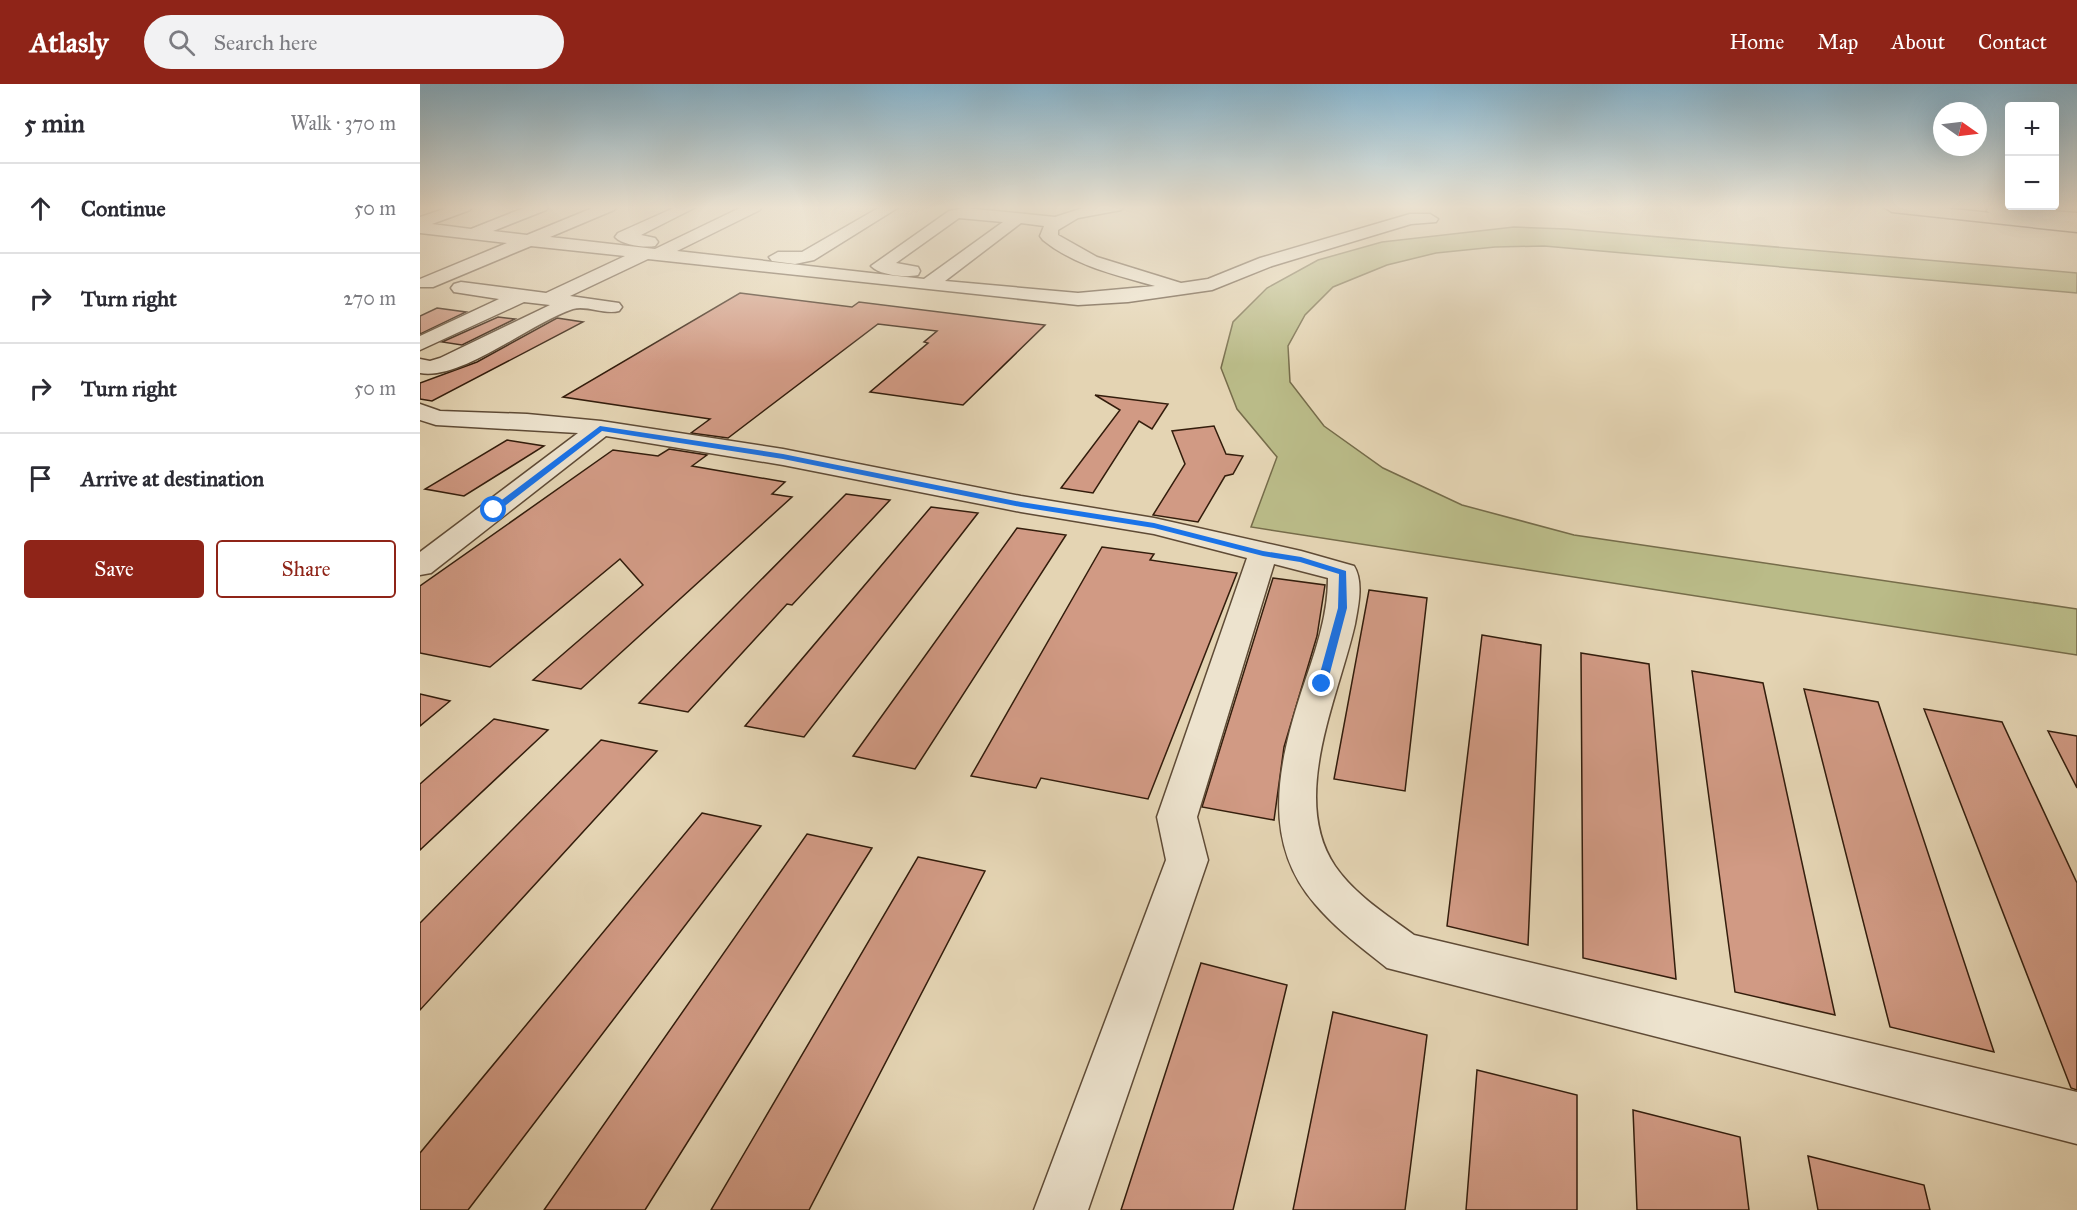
<!DOCTYPE html>
<html lang="en">
<head>
<meta charset="utf-8">
<style>
	:root { --surface:#fff; --page:#f2f2f3; --text:#2b2b33; --muted:#7c7c81; --line:#e1e1e2; --accent:#8f2418 }
	body { margin:0; font-family:"IM FELL Great Primer",serif; background:var(--page); color:var(--text) }
	.controls { position:absolute; right:18px; top:18px; display:grid; overflow:hidden; border-radius:6px; box-shadow:0 6px 24px #0002 }
	.controls button { width:54px; height:54px; display:grid; place-items:center; padding:0; border:0; border-bottom:2px solid var(--line); background:var(--surface); color:var(--text); font:30px sans-serif }
	.compass { position:absolute; left:1513px; top:18px; width:54px; height:54px; border-radius:50%; background:var(--surface); box-shadow:0 6px 24px #0002; rotate:104deg }
	.stop { position:absolute; width:18px; height:18px; margin:-14px; border:4px solid #1a73e8; border-radius:50%; background:#fff }
	.stop.end { background:#1a73e8; border-color:#fff; box-shadow:0 2px 6px #0008 }
	.list { margin:0; padding:0; list-style:none }
	h2 { display:flex; justify-content:space-between; align-items:center; height:78px; margin:0; padding:0 24px; font-size:26px }
	h2 small { font-size:20px; font-weight:400; color:var(--muted) }
	.list li { display:grid; grid-template-columns:39px 1fr auto; gap:18px; align-items:center; box-sizing:border-box; height:90px; padding:0 24px; border-top:2px solid var(--line) }
	.list b { display:block; font-size:22px; white-space:nowrap }
	.list em { font-size:20px; font-style:normal; color:var(--muted) }
	.actions { display:flex; gap:12px; padding:18px 24px }
	.actions a { flex:1; padding:14px 0; border:2px solid var(--accent); border-radius:6px; text-align:center; font-size:21px; color:var(--accent) }
	.actions .main { background:var(--accent); color:#fff }
	.icon { flex:none; width:33px; height:33px; fill:none; stroke:currentColor; stroke-width:2; stroke-linecap:round; stroke-linejoin:round }
	.map { position:relative; flex:none; width:1657px; height:1126px; overflow:hidden }
	header { display:flex; align-items:center; gap:36px; box-sizing:border-box; height:84px; padding:0 30px; background:var(--accent); color:#fff }
	header strong { font-size:28px }
	nav { display:flex; gap:33px; margin-inline-start:auto; font-size:21px }
	.search { width:420px; height:54px; background:var(--page); display:flex; align-items:center; gap:15px; box-sizing:border-box; padding:0 21px; border-radius:33px; color:var(--muted); font-size:22px }
	main { display:flex }
	aside { flex:1; background:var(--surface) }
	.map>svg:first-child { display:block }
	.green { fill:#babb88; stroke:#766c4a; stroke-width:1.5 }
	.building { fill:#d19a84; stroke:#331d0c; stroke-width:1.5 }
	.lines { fill:none; stroke-linecap:round; stroke-linejoin:round }
	.minor-casing { stroke:#5f4b36; stroke-width:3 }
	.major-casing { stroke:#331d0c; stroke-width:3 }
	.minor { fill:#ede3ce; fill-rule:evenodd }
	.major { fill:#e4d4b3; fill-rule:evenodd }
	.route { fill:#1a73e8 }
</style>
</head>
<body>
<header>
<strong>Atlasly</strong>
<div class="search"><svg class="icon" aria-label="search" viewBox="0 0 24 24"><circle cx="10" cy="10" r="6"/><path d="M15 15l6 6"/></svg>Search here</div>
<nav><a>Home</a><a>Map</a><a>About</a><a>Contact</a></nav>
</header>
<main>
<aside>
<h2>5 min<small>Walk · 370 m</small></h2>
<ul class="list">
<li><svg class="icon" aria-label="ahead" viewBox="0 0 24 24"><path d="M12 20V5M6 11l6-6 6 6"/></svg><div><b>Continue</b></div><em>50 m</em></li>
<li><svg class="icon" aria-label="right" viewBox="0 0 24 24"><path d="M7 20v-9h11M14 6l5 5-5 5"/></svg><div><b>Turn right</b></div><em>270 m</em></li>
<li><svg class="icon" aria-label="right" viewBox="0 0 24 24"><path d="M7 20v-9h11M14 6l5 5-5 5"/></svg><div><b>Turn right</b></div><em>50 m</em></li>
<li><svg class="icon" aria-label="arrive" viewBox="0 0 24 24"><path d="M6 21V4h12l-3 4 3 4H6"/></svg><div><b>Arrive at destination</b></div></li>
</ul>
<div class="actions"><a class="main">Save</a><a>Share</a></div>
</aside>
<div class="map">
<svg width="1657" height="1126" viewBox="0 0 1657 1126">
	<rect width="100%" height="100%" fill="#e4d4b3"/>
	<filter id="stains"><feTurbulence type="fractalNoise" baseFrequency=".00333" numOctaves="4"/><feColorMatrix values="0 0 0 0 .2 0 0 0 0 .09 0 0 0 0 .02 0 0 0 .5 -.17"/></filter>
	<radialGradient id="worn" r=".72"><stop offset=".6" stop-color="#630" stop-opacity="0"/><stop offset="1" stop-color="#630" stop-opacity=".3"/></radialGradient>
	<!-- green -->
	<polygon class="green" points="1094,143 1147,145 1657,189 1657,209 1124,162 1075,163 1016,169 967,181 913,203 885,231 868,262 870,298 904,342 963,384 1042,421 1154,451 1657,525 1657,571 831,443 857,373 817,325 801,284 813,238 847,204 898,176 962,158"/>
	<!-- building -->
	<g class="building">
		<polygon points="320,209 432,223 439,218 625,241 543,321 450,308 508,259 504,258 517,247 458,240 308,354 271,349 290,335 143,313"/>
		<polygon points="17,224 46,228 0,250 0,232"/>
		<polygon points="78,233 95,235 42,261 22,258"/>
		<polygon points="137,234 163,238 12,317 0,315 0,299 57,278"/>
		<polygon points="675,311 748,320 732,345 719,337 673,409 641,404 700,326"/>
		<polygon points="794,342 806,370 823,372 813,390 805,392 778,438 733,431 765,380 752,347"/>
		<polygon points="87,356 124,362 44,412 5,405"/>
		<polygon points="249,365 287,371 272,382 365,398 352,410 372,413 161,605 113,596 223,501 200,475 70,583 0,569 0,502 193,366 238,372"/>
		<polygon points="426,410 470,416 372,521 367,520 268,628 219,619"/>
		<polygon points="511,423 558,429 384,653 325,642"/>
		<polygon points="597,444 646,451 495,685 433,672"/>
		<polygon points="682,463 734,470 730,476 817,489 728,715 621,694 616,704 551,692"/>
		<polygon points="853,494 905,501 897,552 864,663 854,736 782,723"/>
		<polygon points="949,506 1007,514 985,707 914,695"/>
		<polygon points="1062,551 1121,561 1108,861 1027,842"/>
		<polygon points="1161,569 1229,580 1256,895 1163,874"/>
		<polygon points="1272,587 1343,599 1415,931 1315,908"/>
		<polygon points="1384,605 1458,618 1574,968 1470,943"/>
		<polygon points="0,610 30,617 0,642"/>
		<polygon points="1504,625 1582,638 1657,799 1657,1006 1651,1004"/>
		<polygon points="74,635 128,646 0,766 0,700"/>
		<polygon points="1628,647 1657,652 1657,704"/>
		<polygon points="181,656 237,667 0,926 0,839"/>
		<polygon points="282,729 341,742 48,1126 0,1126 0,1069"/>
		<polygon points="387,750 452,764 225,1126 124,1126"/>
		<polygon points="498,773 565,787 389,1126 291,1126"/>
		<polygon points="781,879 867,901 813,1126 701,1126"/>
		<polygon points="913,928 1007,951 985,1126 873,1126"/>
		<polygon points="1057,986 1157,1011 1157,1126 1046,1126"/>
		<polygon points="1213,1026 1320,1053 1329,1126 1217,1126"/>
		<polygon points="1388,1072 1504,1101 1510,1126 1398,1126"/>
	</g>
	<g class="lines">
		<defs>
			<g id="minor">
				<path d="M30,123h22l-2,3 -38,14 39,5 55,-22h22l-2,3 -53,21 34,4 68,-28h21l-2,3 -64,27 105,12 87,-42h20l-2,3 -83,41 247,28 79,-57 -44,-4 -63,45 22,4 2,4 -2,4c-12,3 -39,0 -47,-9l78,-55 16,-3 90,9 31,-10h37l-2,3 -43,8 -20,12v5l39,22 84,26 27,-4 52,-21 150,-44h20l8,5 -2,3 -25,2 -139,42 -60,24 -84,12 -50,3 -430,-46 -78,37 49,7 3,4 -3,4c-15,4 -32,-6 -46,-2 -41,13 -112,72 -153,64v-14l10,2 10,-3 110,-53 -26,-3 -104,48v-14l79,-37 -45,-7 -3,-4 3,-4 7,-2 85,11 79,-37 -94,-10 -98,41h-13v-8l87,-36 -87,-10v-16zM601,139l23,3 -4,10 3,4c32,26 73,35 112,46l-77,7 -133,-12z"/>
				<path d="M256,123h20l-55,28 14,3 3,4 -3,4c-10,2 -33,-1 -40,-9l3,-4z"/>
				<polygon points="460,123 479,123 394,176 375,180 352,177 349,173 358,168 382,168"/>
				<polygon points="1582,123 1657,129 1657,139 1575,132 1567,127 1569,124"/>
				<path d="M0,320l20,7 87,3 74,7 182,28 238,47 133,22 147,33 53,15c10,16 4,41 1,58 -16,72 -66,174 -20,242 20,29 52,49 79,69l663,157v52l-690,-176c-25,-20 -51,-39 -72,-64 -54,-62 -37,-139 -14,-211 13,-38 27,-75 27,-115l-54,-14 -77,253 11,43 -120,350h-54l132,-350 -9,-43 90,-259 -93,-24 -133,-22 -238,-47 -177,-29 -175,137 -11,2v-23l158,-119 -142,-8 -16,-5z"/>
			</g>
			<polygon id="major" points="1464,123 1514,123 1657,138 1657,148 1472,128"/>
		</defs>
		<!-- minor casing -->
		<use href="#minor" class="minor-casing"/>
		<!-- major casing -->
		<use href="#major" class="major-casing"/>
		<!-- minor -->
		<use href="#minor" class="minor"/>
		<!-- major -->
		<use href="#major" class="major"/>
	</g>
	<!-- sky -->
	<linearGradient id="sky" x2="0" y2="1"><stop stop-color="#87b6d0"/><stop offset="0.44" stop-color="#f3ecdd"/><stop offset="1" stop-color="#f3ecdd" stop-opacity="0"/></linearGradient>
	<rect width="1657" height="280" fill="url(#sky)"/>
	<!-- route -->
	<polygon class="route" points="180,342 363,370 601,418 734,439 843,467 881,473 926,487 927,524 907,600 902,604 897,600 918,524 919,490 880,478 843,472 734,444 601,423 363,375 182,347 77,428 71,428 71,424"/>
	<rect width="100%" height="100%" filter="url(#stains)"/>
	<rect width="100%" height="100%" fill="url(#worn)"/>
</svg>
<div class="controls">
<button>+</button>
<button>−</button>
</div>
<svg class="compass" viewBox="-18 -18 36 36"><path d="M0-13l5 13h-10z" fill="#e53935"/><path d="M0 13l5-13h-10z" fill="#7c7c81"/></svg>
<div class="stop" style="left:74px;top:426px"></div>
<div class="stop end" style="left:902px;top:600px"></div>
</div>
</main>
</body>
</html>
